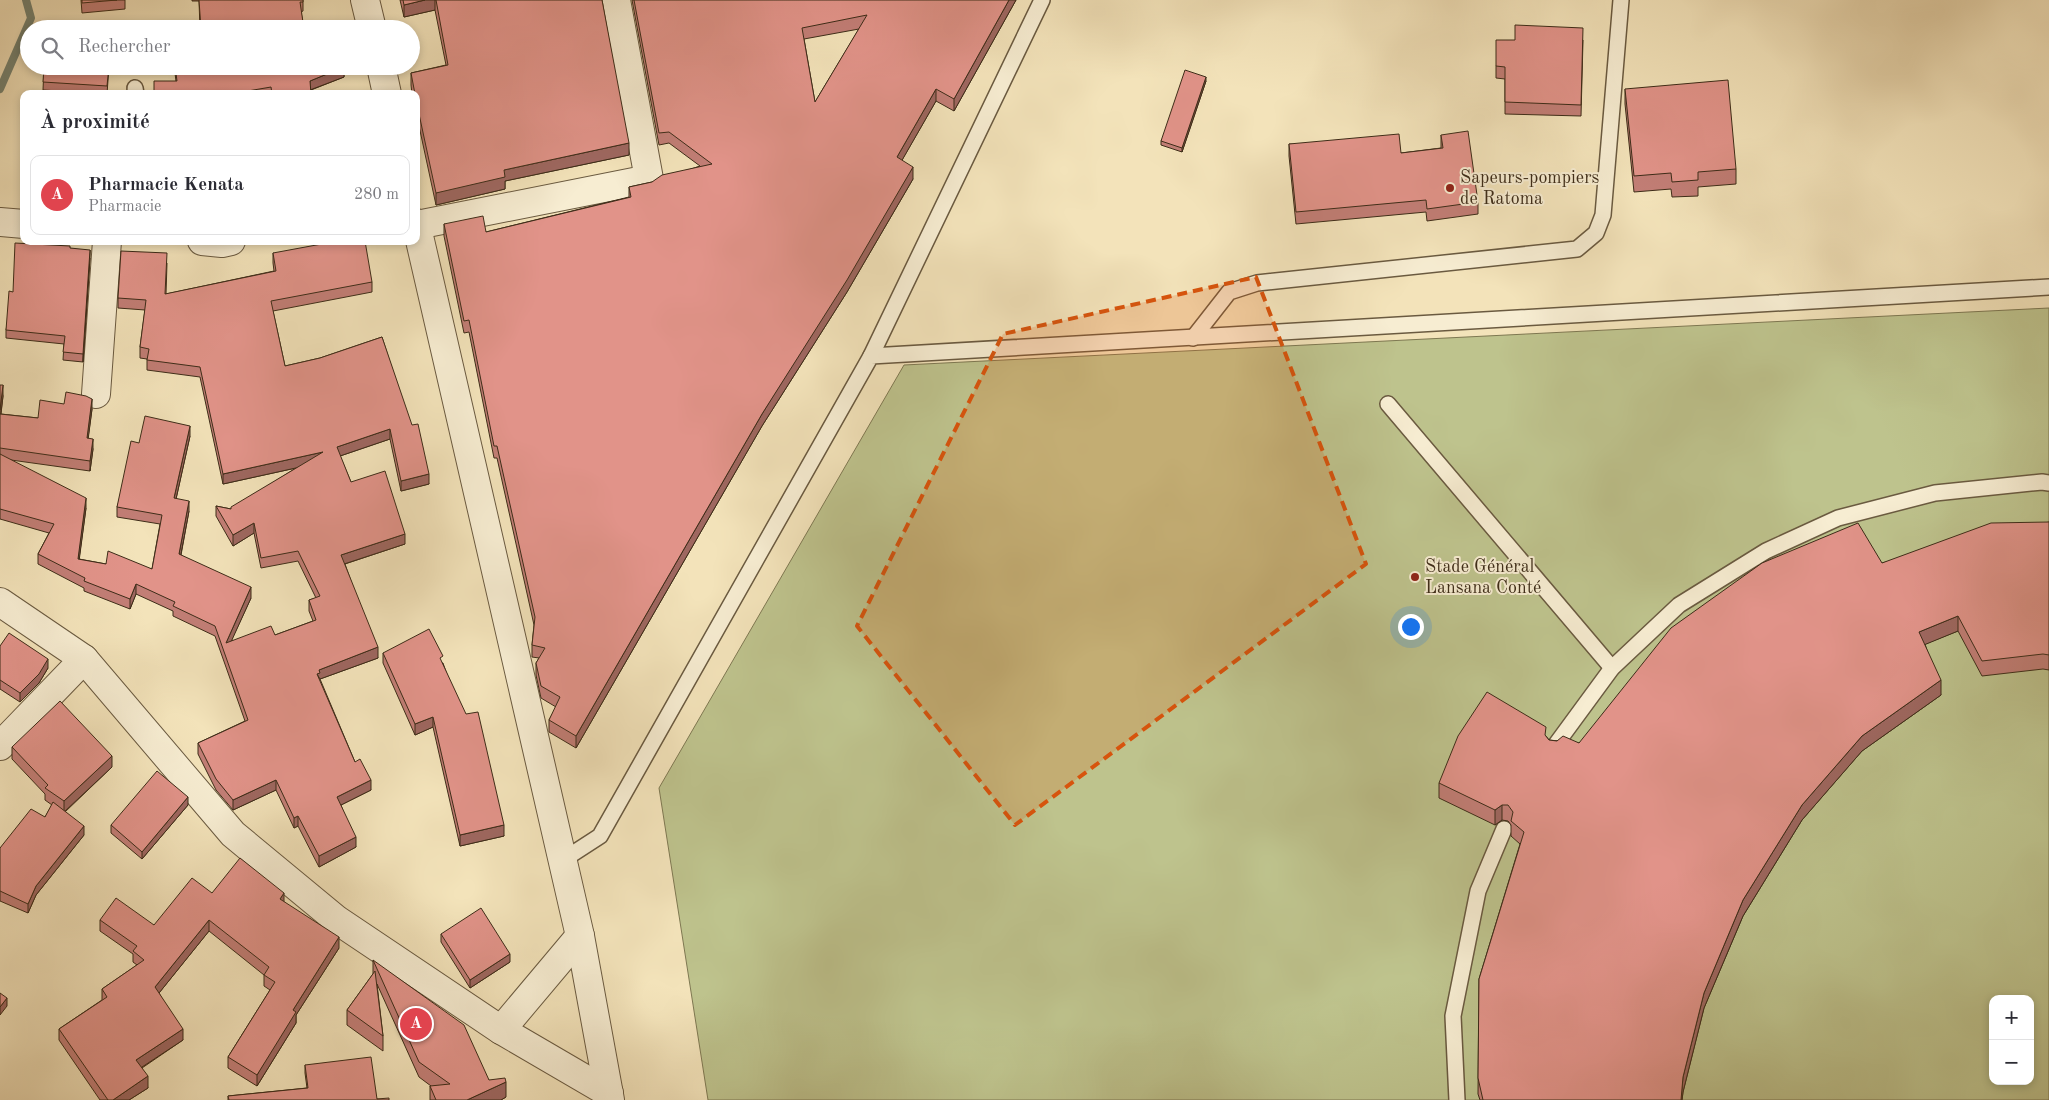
<!DOCTYPE html>
<html lang="fr">
<head>
<meta charset="utf-8">
<style>
	:root { --surface:#fff; --page:#f2f2f3; --text:#2b2b33; --muted:#7c7c81; --line:#e1e1e2; --accent:#8f2418 }
	body { margin:0; font-family:"Old Standard TT",serif; background:var(--page); color:var(--text) }
	.controls { position:absolute; right:15px; bottom:15px; display:grid; overflow:hidden; border-radius:10px; box-shadow:0 2px 8px #0003 }
	.controls button { width:45px; height:45px; display:grid; place-items:center; padding:0; border:0; border-bottom:1px solid var(--line); background:var(--surface); color:var(--text); font:25px sans-serif }
	.you { position:absolute; left:1410px; top:626px; width:18px; height:18px; margin:-12px; border:4px solid #fff; border-radius:50%; background:#1a73e8; box-shadow:0 0 0 8px #1a73e833 }
	.badge { display:grid; place-items:center; width:32px; height:32px; border-radius:50%; background:var(--accent); color:#fff; font-size:16px; font-weight:700 }
	.pin { position:absolute; translate:-50% -50%; border:2px solid #fff; box-shadow:0 1px 5px #0006 }
	.list { margin:0; padding:0; list-style:none }
	h2 { display:flex; justify-content:space-between; align-items:center; height:65px; margin:0; padding:0 20px; font-size:21px }
	h2 small { font-size:16px; font-weight:400; color:var(--muted) }
	.list li { display:grid; grid-template-columns:32px 1fr auto; gap:15px; align-items:center; box-sizing:border-box; height:80px; margin:0 10px 10px; padding:0 10px; border:1px solid var(--line); border-radius:10px }
	.list b { display:block; font-size:19px; white-space:nowrap }
	.list p { margin:0; font-size:16px; white-space:nowrap; color:var(--muted) }
	.list em { font-size:16px; font-style:normal; color:var(--muted) }
	.icon { flex:none; width:28px; height:28px; fill:none; stroke:currentColor; stroke-width:2; stroke-linecap:round; stroke-linejoin:round }
	.map { position:relative; flex:none; width:2049px; height:1100px; overflow:hidden }
	.search { position:absolute; background:var(--surface); box-shadow:0 2px 8px #0003; left:20px; top:20px; width:400px; height:55px; display:flex; align-items:center; gap:12px; box-sizing:border-box; padding:0 18px; border-radius:28px; color:var(--muted); font-size:19px }
	.panel { position:absolute; background:var(--surface); box-shadow:0 2px 8px #0003; left:20px; top:90px; width:400px; height:155px; border-radius:10px }
	.map>svg:first-child { display:block }
	.green { fill:#bec38d; stroke:#7e7852; fill-rule:evenodd }
	.lines { fill:none; stroke-linecap:round; stroke-linejoin:round }
	.stream { stroke:#758473; stroke-width:8 }
	.service-casing { stroke:#6a5a40; stroke-width:18 }
	.minor-casing { stroke:#6a5a40; stroke-width:30 }
	.tertiary-casing { stroke:#6a5a40; stroke-width:30 }
	.service { stroke:#f7edd2; stroke-width:15 }
	.minor { stroke:#f7edd2; stroke-width:28 }
	.tertiary { stroke:#f7edd2; stroke-width:28 }
	.wall { fill:#c27e76; stroke:#3d2c18; fill-rule:evenodd }
	.shaded-wall { fill:#9e6760; stroke:#3d2c18 }
	.building { fill:#e19389; stroke:#3d2c18; fill-rule:evenodd }
	.marked { fill:#d7540d; fill-opacity:0.2; stroke:#d7540d; stroke-width:4; stroke-dasharray:10 6; stroke-linejoin:round }
	.poi-dot { fill:#8f2418; stroke:#f7edd2; stroke-width:2 }
	.labels { text-anchor:middle; dominant-baseline:central; stroke-width:4; stroke-linejoin:round; paint-order:stroke }
	.poi-label { font-size:18px; fill:#3d2c18; stroke:#f7edd2; text-anchor:start }
</style>
</head>
<body>
<div class="map">
<svg width="2049" height="1100" viewBox="0 0 2049 1100">
	<rect width="100%" height="100%" fill="#f3e3ba"/>
	<filter id="stains"><feTurbulence type="fractalNoise" baseFrequency=".004" numOctaves="4"/><feColorMatrix values="0 0 0 0 .2 0 0 0 0 .09 0 0 0 0 .02 0 0 0 .5 -.17"/></filter>
	<radialGradient id="worn" r=".72"><stop offset=".6" stop-color="#630" stop-opacity="0"/><stop offset="1" stop-color="#630" stop-opacity=".3"/></radialGradient>
	<!-- green -->
	<path class="green" d="M2049,308v792h-1341l-49,-312 245,-423zM1993,999h37v82h-37z"/>
	<g class="lines">
		<!-- stream -->
		<polyline class="stream" points="0,89 31,18 26,0"/>
		<defs>
			<g id="service">
				<polyline points="135,88 136,94"/>
				<polyline points="1193,338 1229,292 1257,283 1577,249 1596,233 1603,215 1621,0"/>
				<polyline points="871,356 1042,0"/>
				<polyline points="1388,404 1612,668"/>
				<polyline points="1554,747 1612,668 1679,605 1766,551 1838,518 1935,493 2042,482 2049,483"/>
				<polyline points="563,860 600,836 871,356 2049,287"/>
				<polyline points="1457,1100 1453,1016 1478,891 1504,829"/>
			</g>
			<g id="minor">
				<polyline points="0,222 24,224"/>
				<polyline points="417,225 649,179 616,0"/>
				<polyline points="202,241 222,243 231,241"/>
				<polyline points="96,394 107,241"/>
				<polyline points="0,746 84,659"/>
				<polyline points="501,1030 580,936"/>
			</g>
			<g id="tertiary">
				<polyline points="365,0 372,29"/>
				<polyline points="381,66 387,94"/>
				<polyline points="416,223 580,936 610,1100"/>
				<polyline points="0,602 84,659 233,834 337,920 501,1030 609,1093"/>
			</g>
		</defs>
		<!-- service casing -->
		<use href="#service" class="service-casing"/>
		<!-- minor casing -->
		<use href="#minor" class="minor-casing"/>
		<!-- tertiary casing -->
		<use href="#tertiary" class="tertiary-casing"/>
		<!-- service -->
		<use href="#service" class="service"/>
		<!-- minor -->
		<use href="#minor" class="minor"/>
		<!-- tertiary -->
		<use href="#tertiary" class="tertiary"/>
	</g>
	<!-- wall -->
	<g class="wall">
		<polygon points="81,0 125,0 125,9 82,13"/>
		<polygon points="192,0 303,0 303,11 301,12 304,29 200,29 199,1 192,1"/>
		<polygon points="400,0 602,0 629,155 505,181 505,189 436,205 416,112 416,94 412,94 411,85 411,73 446,65 435,10 404,17"/>
		<path d="M632,0h384l-62,111 -18,-10 -34,59 11,19 -66,113 -85,134 -186,322 -27,-16v-12l7,-13 -15,-9 -5,-23v-12l3,-5 -7,-1v-12l2,-20 -37,-167h-3l-25,-126 -5,1 -20,-97v-12l42,8 143,-35v-10l23,-5 48,-16 -31,-23 -10,2zM859,29l-44,73 -11,-63z"/>
		<polygon points="1515,40 1583,40 1581,116 1505,114 1505,79 1496,78 1496,66"/>
		<polygon points="44,66 109,66 107,94 43,90"/>
		<polygon points="174,66 344,66 344,77 311,90 311,94 154,94 176,81"/>
		<polygon points="1206,81 1182,152 1161,145 1161,141"/>
		<polygon points="1625,89 1736,169 1736,184 1698,187 1698,196 1672,197 1671,189 1634,192 1625,104"/>
		<polygon points="1441,135 1478,202 1478,214 1427,221 1426,212 1296,224 1289,156 1289,144 1401,153 1441,148"/>
		<polygon points="70,248 90,258 83,362 63,360 64,344 6,338 6,330 13,292"/>
		<polygon points="273,253 372,282 372,292 273,311 285,366 320,358 382,337 429,484 401,491 390,439 340,456 351,482 405,544 345,564 378,658 320,679 355,762 371,790 341,805 356,847 319,867 298,826 294,828 276,790 233,810 216,790 198,754 198,743 245,721 215,636 173,616 173,611 136,594 130,609 84,591 84,588 38,564 38,554 49,533 0,519 0,385 3,396 1,414 38,418 92,409 88,438 93,449 90,471 11,460 86,508 79,559 106,564 152,569 160,524 117,517 117,507 139,443 190,436 176,499 189,511 181,555 251,598 231,641 275,635 313,621 309,611 309,600 316,598 298,561 261,568 254,533 233,546 216,516 216,506 231,509 296,468 223,484 200,377 147,370 147,359 140,358 140,347 145,310 118,308 118,298 167,263 166,294 274,271 273,263"/>
		<polygon points="2049,522 2049,670 2043,669 1982,676 1958,631 1925,644 1941,695 1862,751 1802,820 1743,916 1704,1008 1683,1092 1682,1100 1480,1100 1478,1094 1479,979 1520,844 1511,836 1511,825 1508,821 1502,820 1495,825 1439,798 1439,783 1546,736 1549,740 1579,743 1882,563"/>
		<polygon points="0,646 48,668 39,683 20,702 0,689"/>
		<polygon points="383,653 443,663 504,836 460,846 433,727 415,735 383,663"/>
		<polygon points="12,747 112,767 65,812 84,835 36,895 28,913 0,901 0,848 45,817 52,805 45,800 45,794 12,759"/>
		<polygon points="188,805 142,859 111,833 111,825"/>
		<polygon points="212,893 284,902 339,948 296,1015 296,1023 257,1086 228,1068 228,1057 270,990 264,986 264,975 209,931 159,993 183,1040 142,1068 148,1088 129,1100 100,1100 59,1040 59,1029 102,1000 102,989 137,965 133,962 133,954 100,931 100,920 154,925"/>
		<polygon points="441,934 510,962 470,988 441,942"/>
		<polygon points="373,960 489,1080 506,1097 501,1100 430,1100 430,1086 431,1086 419,1077 377,984 383,1036 383,1051 347,1025 347,1010 373,974"/>
		<polygon points="305,1065 377,1099 389,1100 228,1100 228,1096 307,1088 305,1073"/>
	</g>
	<!-- shaded-wall -->
	<g class="shaded-wall">
		<polygon points="425,0 435,0 435,10 404,17 404,5"/>
		<polygon points="1009,0 1016,0 954,111 954,99"/>
		<polygon points="344,67 344,77 310,90 310,81"/>
		<polygon points="1206,77 1206,81 1182,152 1182,148"/>
		<polygon points="936,89 936,101 897,169 897,157"/>
		<polygon points="629,143 629,155 505,181 505,189 436,205 436,193 504,170"/>
		<polygon points="913,167 913,179 847,292 762,426 576,748 576,736 762,414"/>
		<polygon points="90,250 90,258 83,362 83,354"/>
		<polygon points="3,385 3,396 0,420 0,410"/>
		<polygon points="92,399 92,409 87,448 87,438"/>
		<polygon points="190,426 190,436 174,508 174,498"/>
		<polygon points="390,429 390,439 337,457 337,447"/>
		<polygon points="93,439 93,449 90,471 90,461"/>
		<polygon points="323,452 323,462 223,484 223,474"/>
		<polygon points="429,474 429,484 401,491 401,481"/>
		<polygon points="86,498 86,508 78,569 78,559"/>
		<polygon points="189,501 189,511 179,564 179,554"/>
		<polygon points="254,523 254,533 233,546 233,535"/>
		<polygon points="405,534 405,544 341,565 341,555"/>
		<polygon points="136,584 136,594 130,609 130,599"/>
		<polygon points="251,587 251,598 226,653 226,643"/>
		<polygon points="1958,616 1958,631 1919,647 1919,632"/>
		<polygon points="378,647 378,658 320,679 317,674 319,670"/>
		<polygon points="48,659 48,668 39,683 20,702 20,693"/>
		<polygon points="1941,680 1941,695 1862,751 1802,820 1743,916 1704,1008 1683,1092 1682,1100 1681,1100 1683,1077 1704,993 1743,900 1802,805 1862,736"/>
		<polygon points="433,717 433,727 415,735 415,724"/>
		<polygon points="112,756 112,767 64,812 64,801"/>
		<polygon points="276,780 276,790 233,810 233,800"/>
		<polygon points="371,780 371,790 337,807 337,797"/>
		<polygon points="188,797 188,805 142,859 142,852"/>
		<polygon points="1502,805 1502,820 1495,825 1495,810"/>
		<polygon points="298,816 298,826 294,828 294,818"/>
		<polygon points="504,825 504,836 460,846 460,835"/>
		<polygon points="84,826 84,835 36,895 28,913 28,904 36,886"/>
		<polygon points="356,837 356,847 319,867 319,856"/>
		<polygon points="284,893 284,904 280,899"/>
		<polygon points="209,920 209,931 155,998 155,987"/>
		<polygon points="339,937 339,948 296,1015 296,1023 257,1086 257,1075 293,1010"/>
		<polygon points="510,954 510,962 470,988 470,980"/>
		<polygon points="7,998 7,1006 0,1015 0,1007"/>
		<polygon points="183,1029 183,1040 136,1071 136,1060"/>
		<polygon points="148,1076 148,1088 129,1100 113,1100"/>
		<polygon points="506,1082 506,1097 501,1100 467,1100"/>
	</g>
	<!-- building -->
	<g class="building">
		<polygon points="82,0 117,0 82,3"/>
		<polygon points="199,0 303,0 303,2 300,2 304,29 201,29"/>
		<polygon points="403,0 425,0 404,5"/>
		<polygon points="436,0 602,0 629,143 504,170 505,177 436,193 416,100 416,94 415,94 411,73 448,65"/>
		<path d="M634,0h375l-55,99 -18,-10 -39,68 16,10 -66,113 -85,134 -186,322 -27,-16 11,-23 -19,-11 -5,-23 9,-15 -13,-3 3,-28 -38,-171h-3l-25,-126 -5,1 -20,-97 39,-8 3,16 145,-35 -2,-10 23,-5 10,-7 50,-11 -43,-32 -10,1zM867,15l-52,87 -13,-74z"/>
		<polygon points="1515,25 1583,28 1581,105 1505,102 1505,67 1496,66 1496,40 1515,40"/>
		<polygon points="44,66 109,66 107,86 43,82"/>
		<polygon points="175,66 344,66 344,67 310,81 311,94 272,94 271,87 242,92 242,94 154,94 154,81 177,81"/>
		<polygon points="1185,70 1206,77 1182,148 1161,141"/>
		<polygon points="1728,80 1736,169 1698,172 1698,180 1672,182 1671,173 1634,176 1625,89"/>
		<polygon points="1468,131 1478,202 1427,209 1426,200 1296,212 1289,144 1399,134 1401,153 1443,148 1441,135"/>
		<polygon points="338,241 365,241 372,282 271,301 285,366 320,358 382,337 412,425 418,424 429,474 401,481 390,429 337,447 351,482 385,471 405,534 341,555 378,647 319,670 320,673 317,674 355,762 360,759 371,780 337,797 356,837 319,856 298,816 294,818 276,780 233,800 216,779 198,743 248,720 215,626 173,606 175,602 136,584 130,599 84,581 85,578 38,554 54,524 0,509 0,454 86,498 78,559 106,564 108,551 152,569 162,515 117,507 131,441 139,443 145,416 190,426 174,498 189,501 179,554 251,587 226,643 271,626 275,635 316,620 309,600 320,596 298,551 261,558 254,523 233,535 216,506 231,509 231,507 323,452 223,474 200,367 147,360 149,349 140,347 146,300 118,298 121,251 167,253 165,294 276,271 273,253"/>
		<polygon points="15,243 70,246 70,248 90,250 83,354 63,352 65,336 6,330 9,291 13,292"/>
		<polygon points="0,385 3,385 0,410"/>
		<polygon points="66,392 86,396 92,399 87,438 93,439 90,461 0,448 0,414 38,418 40,400 64,404"/>
		<polygon points="2049,522 2049,655 2043,654 1982,661 1958,616 1919,632 1941,680 1862,736 1802,805 1743,900 1704,993 1683,1077 1681,1100 1483,1100 1478,1078 1479,979 1524,832 1511,821 1513,812 1508,805 1502,805 1495,810 1439,783 1458,736 1487,692 1546,727 1545,735 1549,740 1557,741 1563,736 1579,743 1671,628 1762,563 1858,523 1882,563 1991,523"/>
		<polygon points="429,629 443,656 440,658 466,714 478,712 504,825 460,835 433,717 415,724 383,653"/>
		<polygon points="9,633 48,659 39,674 20,693 0,680 0,646"/>
		<polygon points="60,701 112,756 64,801 45,788 48,785 12,747"/>
		<polygon points="157,771 188,797 142,852 111,825"/>
		<polygon points="53,802 84,826 36,886 28,904 0,891 0,848 31,809 45,817"/>
		<polygon points="240,858 284,893 280,899 339,937 293,1010 296,1012 257,1075 228,1057 275,982 264,975 269,967 209,920 155,987 183,1029 136,1060 148,1076 113,1100 108,1100 59,1029 107,997 102,989 144,960 133,951 137,946 100,920 116,898 154,925 192,878 212,893"/>
		<polygon points="481,908 510,954 470,980 441,934"/>
		<polygon points="373,960 464,1025 489,1080 505,1078 506,1082 467,1100 436,1100 430,1086 450,1084 419,1062"/>
		<polygon points="375,971 383,1036 347,1010"/>
		<polygon points="0,993 7,998 0,1007"/>
		<polygon points="371,1057 377,1099 389,1098 389,1100 229,1100 228,1096 308,1088 305,1065"/>
	</g>
	<!-- marked area -->
	<path class="marked" d="M1256,277l110,287 -351,261 -158,-199 146,-292z"/>
	<!-- markers -->
	<g class="poi-dot">
		<circle cx="1450" cy="188" r="5"/>
		<circle cx="1415" cy="577" r="5"/>
	</g>
	<g class="labels">
		<!-- poi labels -->
		<g class="poi-label">
			<text x="1460" y="178">Sapeurs-pompiers<tspan x="1460" dy="21">de Ratoma</tspan></text>
			<text x="1425" y="567">Stade Général<tspan x="1425" dy="21">Lansana Conté</tspan></text>
		</g>
	</g>
	<rect width="100%" height="100%" filter="url(#stains)"/>
	<rect width="100%" height="100%" fill="url(#worn)"/>
</svg>
<div class="controls">
<button>+</button>
<button>−</button>
</div>
<div class="you"></div>
<div class="pin badge" style="left:416px;top:1024px;background:#e0444e">A</div>
<div class="search"><svg class="icon" aria-label="search" viewBox="0 0 24 24"><circle cx="10" cy="10" r="6"/><path d="M15 15l6 6"/></svg>Rechercher</div>
<section class="panel">
<h2>À proximité<small></small></h2>
<ul class="list">
<li><span class="badge" style="background:#e0444e">A</span><div><b>Pharmacie Kenata</b><p>Pharmacie</p></div><em>280 m</em></li>
</ul>
</section>
</div>
</body>
</html>
